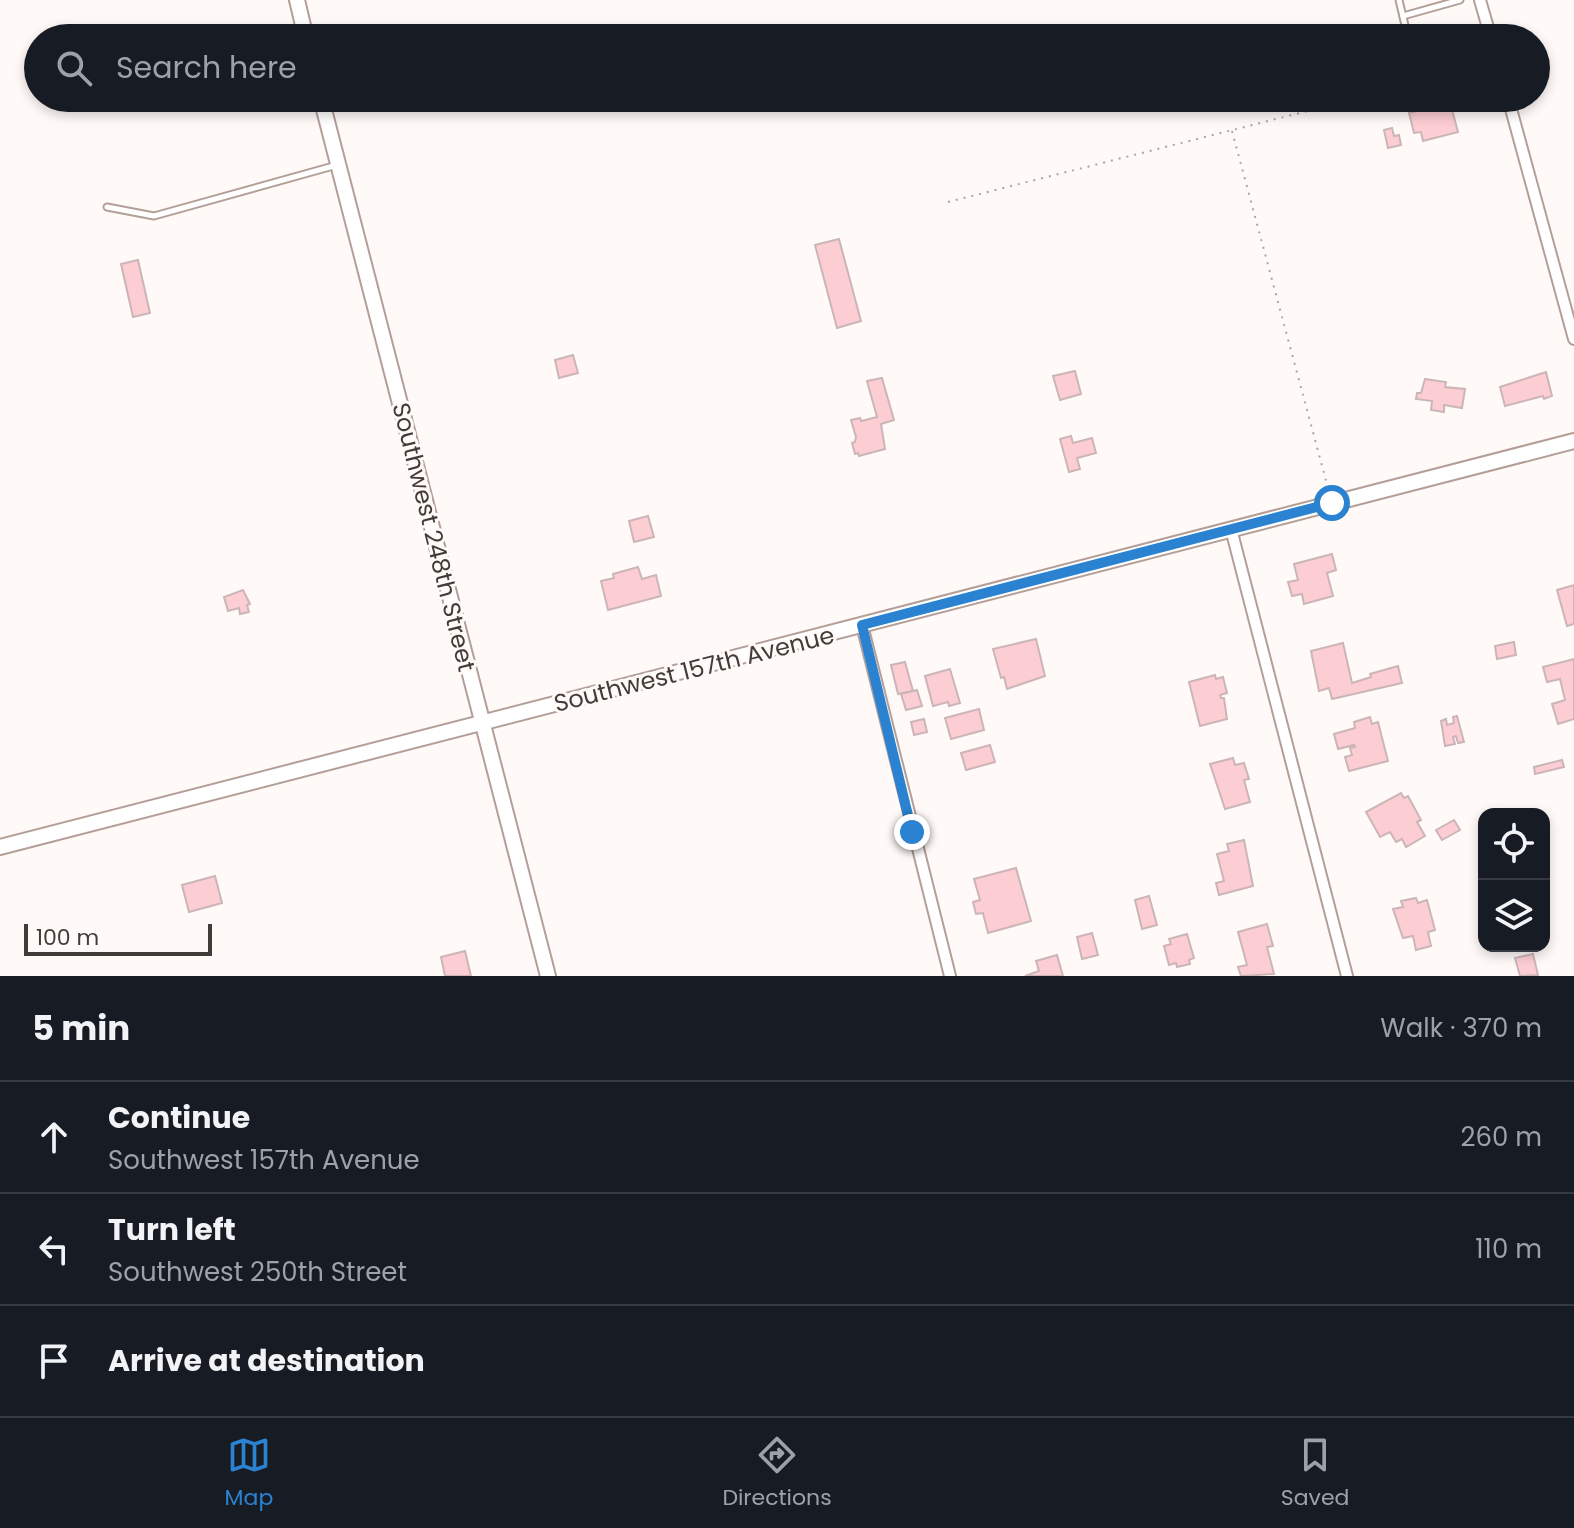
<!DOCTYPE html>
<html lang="en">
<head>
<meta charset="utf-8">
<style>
	:root { --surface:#171b24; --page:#242831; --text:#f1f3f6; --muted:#9ea1a6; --line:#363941; --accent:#2a82d0 }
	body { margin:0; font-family:Poppins,sans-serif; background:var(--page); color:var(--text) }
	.controls { position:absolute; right:24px; bottom:24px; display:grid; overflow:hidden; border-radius:16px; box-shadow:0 4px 12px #0003 }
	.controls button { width:72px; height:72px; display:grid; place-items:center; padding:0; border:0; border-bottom:2px solid var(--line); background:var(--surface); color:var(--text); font:40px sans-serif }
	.scale { position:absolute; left:24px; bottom:20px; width:188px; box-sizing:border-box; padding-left:8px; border:4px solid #433b38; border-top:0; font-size:22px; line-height:28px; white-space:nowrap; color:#433b38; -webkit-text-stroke:6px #fffaf8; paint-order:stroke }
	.stop { position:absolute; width:24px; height:24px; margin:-18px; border:6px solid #2a82d0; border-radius:50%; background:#fff }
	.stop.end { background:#2a82d0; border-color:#fff; box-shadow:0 2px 8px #0008 }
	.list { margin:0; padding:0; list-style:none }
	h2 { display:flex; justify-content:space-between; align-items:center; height:104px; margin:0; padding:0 32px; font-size:34px }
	h2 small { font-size:26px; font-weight:400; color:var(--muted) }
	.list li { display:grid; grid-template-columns:52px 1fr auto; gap:24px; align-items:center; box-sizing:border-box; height:112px; padding:0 32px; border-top:2px solid var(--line) }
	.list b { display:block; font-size:30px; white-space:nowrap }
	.list p { margin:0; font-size:26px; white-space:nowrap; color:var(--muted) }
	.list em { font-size:26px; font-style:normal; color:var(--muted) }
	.icon { flex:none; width:44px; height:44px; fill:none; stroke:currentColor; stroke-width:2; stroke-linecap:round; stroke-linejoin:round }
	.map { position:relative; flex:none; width:1574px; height:976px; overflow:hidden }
	.search { position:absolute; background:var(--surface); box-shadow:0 4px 12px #0003; left:24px; right:24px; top:24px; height:88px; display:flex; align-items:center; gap:20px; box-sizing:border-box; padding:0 28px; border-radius:44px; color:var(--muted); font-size:30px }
	.sheet { height:440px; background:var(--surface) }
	nav { display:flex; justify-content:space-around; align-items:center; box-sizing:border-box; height:112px; border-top:2px solid var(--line); background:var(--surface); font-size:22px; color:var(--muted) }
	nav a { display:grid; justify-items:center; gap:4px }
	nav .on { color:var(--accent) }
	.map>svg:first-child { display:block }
	.building { fill:#fccdd3; stroke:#ccb5b7; stroke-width:2 }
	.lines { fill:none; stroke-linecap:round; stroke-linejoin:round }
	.lane-casing { stroke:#b49f98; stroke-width:9 }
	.street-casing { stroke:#b49f98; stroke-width:14 }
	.secondary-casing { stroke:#b49f98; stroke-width:18 }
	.path { stroke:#aba4a2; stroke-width:2; stroke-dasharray:2 6; stroke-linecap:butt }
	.lane { stroke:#fff; stroke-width:5 }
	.street { stroke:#fff; stroke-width:10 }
	.secondary { stroke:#fff; stroke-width:14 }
	.route { stroke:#2a82d0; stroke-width:10 }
	.labels { text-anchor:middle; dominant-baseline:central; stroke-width:6; stroke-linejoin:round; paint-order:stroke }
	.street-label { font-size:24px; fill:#433b38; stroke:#fffaf8 }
</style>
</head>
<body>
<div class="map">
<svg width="1574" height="976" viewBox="0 0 1574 976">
	<rect width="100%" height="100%" fill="#fffaf8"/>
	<!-- building -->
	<g class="building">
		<polygon points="1413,98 1429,98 1432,107 1450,102 1458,132 1423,141 1421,132 1414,133 1409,113 1417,111"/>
		<polygon points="1392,128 1394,136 1399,135 1401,145 1388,148 1384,130"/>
		<polygon points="839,239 861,321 837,328 815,245"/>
		<polygon points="138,260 150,313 133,317 121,264"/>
		<polygon points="573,355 578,373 559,378 555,360"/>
		<polygon points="1075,371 1081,394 1060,400 1053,376"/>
		<polygon points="1546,372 1552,396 1544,399 1543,396 1505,406 1500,387"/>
		<polygon points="882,378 894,420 881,424 885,449 859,456 858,453 855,454 852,443 855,442 856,437 851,420 860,418 861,421 877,417 867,381"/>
		<polygon points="1425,379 1446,382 1445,387 1465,389 1462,408 1444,405 1444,412 1431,410 1432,401 1416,399 1417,393 1421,393"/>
		<polygon points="1071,436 1073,443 1092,438 1096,453 1077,458 1080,469 1069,472 1060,439"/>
		<polygon points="648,516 654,537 634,542 629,521"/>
		<polygon points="1332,554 1336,570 1327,573 1333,596 1304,604 1302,594 1292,596 1288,582 1298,580 1294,564"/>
		<polygon points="638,567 642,579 656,575 661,596 608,610 601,581 614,578 613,574"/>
		<polygon points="1574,585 1574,624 1567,626 1557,590"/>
		<polygon points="243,590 250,604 247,605 249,612 240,614 239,608 228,611 224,597"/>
		<polygon points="1036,639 1045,676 1007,689 1004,677 1001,678 993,649"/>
		<polygon points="1514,642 1516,655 1497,659 1495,646"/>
		<polygon points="1343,643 1352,683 1371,677 1370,674 1398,666 1402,683 1332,699 1329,688 1319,691 1311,651"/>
		<polygon points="1574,659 1574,719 1558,724 1552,704 1565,700 1560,679 1547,682 1543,667"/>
		<polygon points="905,662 913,691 898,694 891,665"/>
		<polygon points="950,669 960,703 949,706 948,702 933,706 925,676"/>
		<polygon points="1215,675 1216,679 1223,677 1227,693 1220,695 1221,698 1224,698 1227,719 1200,726 1189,682"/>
		<polygon points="917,690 922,706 906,710 901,694"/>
		<polygon points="979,709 984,730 951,739 945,718"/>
		<polygon points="1457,716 1464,742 1458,743 1456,736 1453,737 1455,744 1445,746 1441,721 1446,719 1447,725 1454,723 1453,717"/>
		<polygon points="1370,717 1372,724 1378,722 1388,761 1349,771 1345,757 1352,755 1350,748 1355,747 1354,745 1338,749 1334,734 1355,728 1354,722"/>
		<polygon points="924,719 927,732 914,735 911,722"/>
		<polygon points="990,745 995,762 966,770 961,753"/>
		<polygon points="1233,758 1235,765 1244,763 1249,779 1244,780 1250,802 1225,809 1210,764"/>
		<polygon points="1562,760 1564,767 1535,774 1534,767"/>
		<polygon points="1401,793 1404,798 1408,796 1421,820 1417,822 1425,836 1406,847 1402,839 1396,842 1390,832 1380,837 1366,812"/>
		<polygon points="1454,820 1460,830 1442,840 1436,830"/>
		<polygon points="1244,840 1253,886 1219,895 1216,883 1224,881 1217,854 1229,851 1227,844"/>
		<polygon points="1016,868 1031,921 988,933 983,913 976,914 973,902 980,900 974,879"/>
		<polygon points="215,876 222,903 189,912 182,885"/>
		<polygon points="1149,896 1157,925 1142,929 1135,900"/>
		<polygon points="1416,898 1418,903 1427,900 1435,930 1428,932 1431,946 1416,950 1413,936 1403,938 1393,909 1403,907 1401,901"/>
		<polygon points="1267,924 1273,946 1267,947 1274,974 1241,976 1238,967 1247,965 1238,932"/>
		<polygon points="1092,933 1098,955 1082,959 1077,937"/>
		<polygon points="1187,934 1194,958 1189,960 1190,964 1177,967 1176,963 1169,965 1164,946 1171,944 1169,939"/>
		<polygon points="465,951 471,976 445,976 441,957"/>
		<polygon points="1533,954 1538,975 1520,976 1515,958"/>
		<polygon points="1057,955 1063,976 1025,976 1039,971 1036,961"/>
	</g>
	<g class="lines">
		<defs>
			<g id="lane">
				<polyline points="1399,0 1408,38"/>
				<polyline points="1403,16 1460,0"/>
				<polyline points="107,207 154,216 337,165"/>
			</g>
			<g id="street">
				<polyline points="1480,0 1491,38"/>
				<polyline points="1508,98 1574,339"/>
				<polyline points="1231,529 1347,976"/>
				<polyline points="862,625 950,976"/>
			</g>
			<g id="secondary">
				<polyline points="297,0 306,38"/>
				<polyline points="321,98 548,976"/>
				<polyline points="0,847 1574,441"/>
			</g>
		</defs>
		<!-- lane casing -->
		<use href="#lane" class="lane-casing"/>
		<!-- street casing -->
		<use href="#street" class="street-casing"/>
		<!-- secondary casing -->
		<use href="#secondary" class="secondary-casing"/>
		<!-- path -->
		<g class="path">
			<polyline points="1232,131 1328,488"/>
			<polyline points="948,202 1359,98"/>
		</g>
		<!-- lane -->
		<use href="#lane" class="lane"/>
		<!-- street -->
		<use href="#street" class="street"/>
		<!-- secondary -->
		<use href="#secondary" class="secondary"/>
	</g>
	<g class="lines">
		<!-- route -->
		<polyline class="route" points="912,832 862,625 1332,503"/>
	</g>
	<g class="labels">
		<!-- street labels -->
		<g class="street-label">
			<text transform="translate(434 537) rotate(76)">Southwest 248th Street</text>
			<text transform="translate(694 669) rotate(-14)">Southwest 157th Avenue</text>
		</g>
	</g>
</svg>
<div class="controls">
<button><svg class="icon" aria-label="locate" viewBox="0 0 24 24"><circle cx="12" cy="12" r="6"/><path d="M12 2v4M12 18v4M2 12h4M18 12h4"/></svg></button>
<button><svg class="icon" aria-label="layers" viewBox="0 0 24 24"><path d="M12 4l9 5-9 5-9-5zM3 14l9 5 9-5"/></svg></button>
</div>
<div class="scale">100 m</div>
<div class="stop" style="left:1332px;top:503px"></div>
<div class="stop end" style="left:912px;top:832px"></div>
<div class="search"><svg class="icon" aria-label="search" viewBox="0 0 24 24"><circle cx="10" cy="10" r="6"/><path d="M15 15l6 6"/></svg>Search here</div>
</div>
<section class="sheet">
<h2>5 min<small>Walk · 370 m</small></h2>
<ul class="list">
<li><svg class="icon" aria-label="ahead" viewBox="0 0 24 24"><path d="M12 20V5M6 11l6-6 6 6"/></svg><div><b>Continue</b><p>Southwest 157th Avenue</p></div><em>260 m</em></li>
<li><svg class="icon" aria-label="left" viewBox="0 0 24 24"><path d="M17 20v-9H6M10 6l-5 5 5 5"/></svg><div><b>Turn left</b><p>Southwest 250th Street</p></div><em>110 m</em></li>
<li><svg class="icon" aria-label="arrive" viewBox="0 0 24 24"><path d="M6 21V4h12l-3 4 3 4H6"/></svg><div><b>Arrive at destination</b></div></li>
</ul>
</section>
<nav>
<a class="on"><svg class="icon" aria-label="map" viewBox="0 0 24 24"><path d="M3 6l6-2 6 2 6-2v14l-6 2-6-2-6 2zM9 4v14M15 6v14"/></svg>Map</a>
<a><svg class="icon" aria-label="directions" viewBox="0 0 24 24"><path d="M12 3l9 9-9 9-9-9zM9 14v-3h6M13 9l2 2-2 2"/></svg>Directions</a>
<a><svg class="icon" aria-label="saved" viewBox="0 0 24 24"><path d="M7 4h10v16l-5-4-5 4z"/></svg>Saved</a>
</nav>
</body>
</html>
